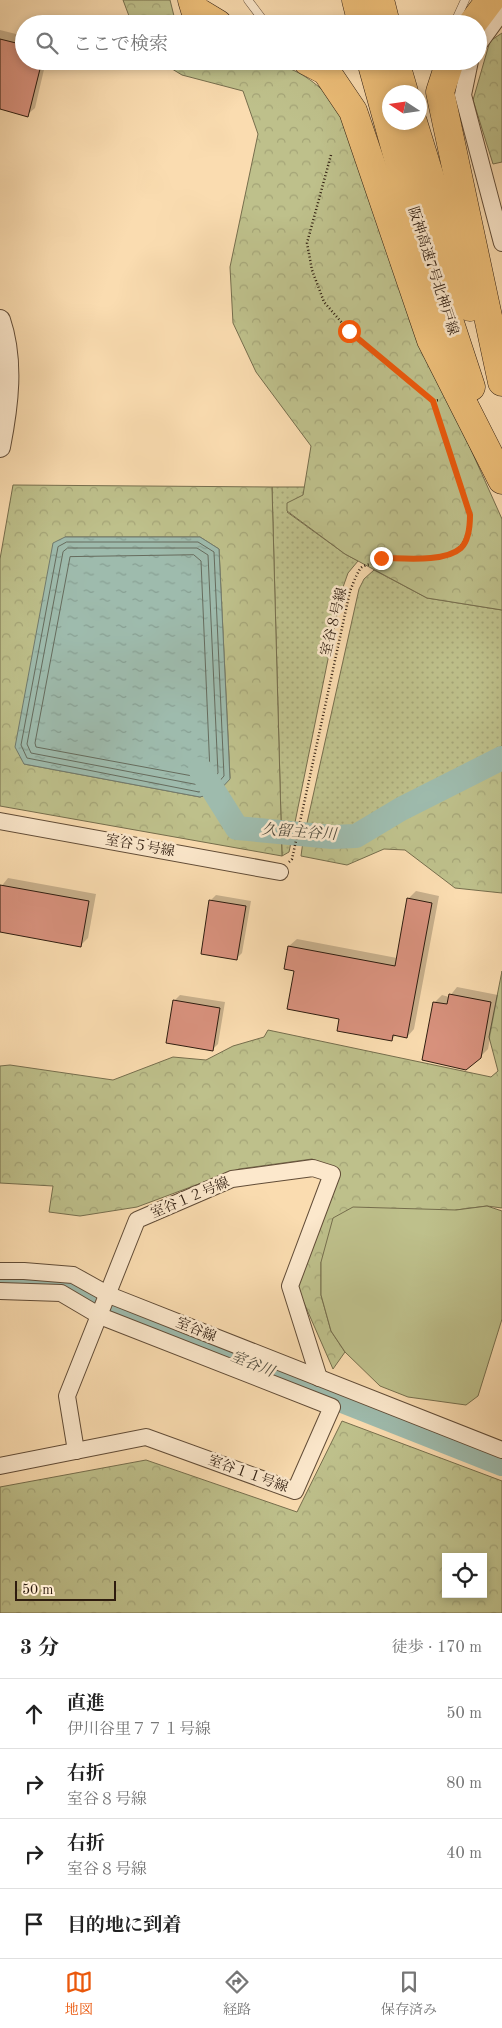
<!DOCTYPE html>
<html lang="ja">
<head>
<meta charset="utf-8">
<style>
	:root { --surface:#fff; --page:#f6f6f6; --text:#222; --muted:#767676; --line:#e0e0e0; --accent:#ea580c }
	body { margin:0; font-family:"Old Standard TT","Noto Serif JP",serif; background:var(--page); color:var(--text) }
	.controls { position:absolute; right:15px; bottom:15px; display:grid; overflow:hidden; border-radius:0px; box-shadow:0 2px 8px #0003 }
	.controls button { width:45px; height:45px; display:grid; place-items:center; padding:0; border:0; border-bottom:1px solid var(--line); background:var(--surface); color:var(--text); font:25px sans-serif }
	.compass { position:absolute; left:382px; top:85px; width:45px; height:45px; border-radius:50%; background:var(--surface); box-shadow:0 2px 8px #0003; rotate:282deg }
	.scale { position:absolute; left:15px; bottom:12px; width:101px; box-sizing:border-box; padding-left:5px; border:2px solid #2e1c0f; border-top:0; font-size:14px; line-height:18px; white-space:nowrap; color:#2e1c0f; -webkit-text-stroke:4px #fce8cc; paint-order:stroke }
	.stop { position:absolute; width:15px; height:15px; margin:-11px; border:4px solid #ea580c; border-radius:50%; background:#fff }
	.stop.end { background:#ea580c; border-color:#fff; box-shadow:0 1px 5px #0008 }
	.list { margin:0; padding:0; list-style:none }
	h2 { display:flex; justify-content:space-between; align-items:center; height:65px; margin:0; padding:0 20px; font-size:21px }
	h2 small { font-size:16px; font-weight:400; color:var(--muted) }
	.list li { display:grid; grid-template-columns:32px 1fr auto; gap:15px; align-items:center; box-sizing:border-box; height:70px; padding:0 20px; border-top:1px solid var(--line) }
	.list b { display:block; font-size:19px; white-space:nowrap }
	.list p { margin:0; font-size:16px; white-space:nowrap; color:var(--muted) }
	.list em { font-size:16px; font-style:normal; color:var(--muted) }
	.icon { flex:none; width:28px; height:28px; fill:none; stroke:currentColor; stroke-width:2; stroke-linecap:round; stroke-linejoin:round }
	.map { position:relative; flex:none; width:502px; height:1613px; overflow:hidden }
	.search { position:absolute; background:var(--surface); box-shadow:0 2px 8px #0003; left:15px; right:15px; top:15px; height:55px; display:flex; align-items:center; gap:12px; box-sizing:border-box; padding:0 18px; border-radius:28px; color:var(--muted); font-size:19px }
	.sheet { height:345px; background:var(--surface) }
	nav { display:flex; justify-content:space-around; align-items:center; box-sizing:border-box; height:70px; border-top:1px solid var(--line); background:var(--surface); font-size:14px; color:var(--muted) }
	nav a { display:grid; justify-items:center; gap:2px }
	nav .on { color:var(--accent) }
	.map>svg:first-child { display:block }
	.grass { fill:url(#grass-dots); stroke:#766e4d }
	.forest { fill:url(#forest-crowns); stroke:#766e4d; fill-rule:evenodd }
	.garden { fill:#bec08b; stroke:#766e4d }
	.water { fill:url(#water-ripples); stroke:#717b6e }
	.shadow { fill:#0003 }
	.lines { fill:none; stroke-linecap:round; stroke-linejoin:round }
	.shore { stroke:#666c5e; stroke-width:1 }
	.river { stroke:#9ebbad; stroke-width:24 }
	.building { fill:#d9927e; stroke:#2e1c0f }
	.service-casing { stroke:#614c37; stroke-width:9 }
	.minor-casing { stroke:#614c37; stroke-width:18 }
	.tertiary-casing { stroke:#614c37; stroke-width:22 }
	.motorway-casing { stroke:#2e1c0f; stroke-width:29 }
	.path { stroke:#2e1c0f; stroke-width:2.5; stroke-dasharray:1 2.5; stroke-linecap:butt }
	.service { stroke:#fce8cc; stroke-width:8 }
	.minor { stroke:#fce8cc; stroke-width:16 }
	.tertiary { stroke:#fce8cc; stroke-width:20 }
	.motorway { stroke:#edbe78; stroke-width:28 }
	.route { stroke:#ea580c; stroke-width:6 }
	.labels { text-anchor:middle; dominant-baseline:central; stroke-width:5; stroke-linejoin:round; paint-order:stroke }
	.street-label { font-size:14px; fill:#2e1c0f; stroke:#fce8cc }
	.water-label { font-size:15px; font-style:italic; fill:#504c3e; stroke:#fce8cc }
</style>
</head>
<body>
<div class="map">
<svg width="502" height="1613" viewBox="0 0 502 1613">
	<defs>
		<pattern id="grass-dots" width="8" height="8" patternUnits="userSpaceOnUse" patternTransform="scale(1.25)"><rect width="8" height="8" fill="#bec08b"/><path d="M2 2h.1M6 6h.1" fill="none" stroke="#a4a477" stroke-width="1.8" stroke-linecap="round"/></pattern>
		<pattern id="forest-crowns" width="20" height="18" patternUnits="userSpaceOnUse" patternTransform="scale(1.25)"><rect width="20" height="18" fill="#bec08b"/><path d="M2 6a3 3 0 1 1 6 0M12 15a3 3 0 1 1 6 0" fill="none" stroke="#a4a477"/></pattern>
		<pattern id="water-ripples" width="26" height="14" patternUnits="userSpaceOnUse" patternTransform="scale(1.25)"><rect width="26" height="14" fill="#9ebbad"/><path d="M2 4q2-2 4 0t4 0M15 11q2-2 4 0t4 0" fill="none" stroke="#88a094"/></pattern>
	</defs>
	<rect width="100%" height="100%" fill="#fadcb0"/>
	<filter id="stains"><feTurbulence type="fractalNoise" baseFrequency=".004" numOctaves="4"/><feColorMatrix values="0 0 0 0 .2 0 0 0 0 .09 0 0 0 0 .02 0 0 0 .5 -.17"/></filter>
	<radialGradient id="worn" r=".72"><stop offset=".6" stop-color="#630" stop-opacity="0"/><stop offset="1" stop-color="#630" stop-opacity=".3"/></radialGradient>
	<!-- grass -->
	<g class="grass">
		<polygon points="272,487 305,487 303,496 287,512 345,554 358,561 348,573 342,590 289,852 282,856"/>
		<polygon points="374,570 427,598 502,610 502,746 354,827 344,831 330,830 327,845 303,841 359,589 364,579"/>
	</g>
	<!-- forest -->
	<g class="forest">
		<polygon points="123,0 170,0 176,24 132,24"/>
		<polygon points="502,33 502,162 493,164 473,100 490,41"/>
		<path d="M159,61h110c32,10 44,19 67,42l90,246 76,170v91l-75,-12 -82,-44 -58,-43v-8l16,-8 8,-49 -55,-74 -23,-49 -3,-56 28,-133 -15,-43 -61,-16z"/>
		<path d="M13,485l259,2 10,369 -282,-50v-247zM65,537h135l19,12 11,229 -11,13 -19,6 -176,-33z"/>
		<polygon points="502,766 502,893 455,888 405,850 384,849 347,865 301,856 303,841 330,846 357,842"/>
		<polygon points="502,971 502,1208 487,1206 456,1210 321,1262 321,1295 331,1331 345,1352 333,1369 297,1287 339,1169 312,1159 239,1169 137,1207 80,1216 49,1212 53,1186 0,1183 0,1066 10,1065 113,1080 173,1057 206,1060 233,1046 264,1037 268,1030 491,1077 498,1071 489,1037"/>
		<path d="M342,1421l160,60v132h-502v-126l146,-27 151,52zM446,1557h37v37h-37z"/>
	</g>
	<!-- garden -->
	<polygon class="garden" points="487,1206 502,1211 502,1319 478,1396 466,1405 408,1397 380,1386 345,1352 331,1331 321,1295 321,1262 333,1218 353,1207 456,1210"/>
	<!-- water -->
	<polygon class="water" points="65,537 200,537 219,549 230,779 219,791 200,797 24,764 15,747 53,543"/>
	<!-- shadow -->
	<g class="shadow">
		<polygon points="0,30 24,36 24,61 46,61 35,108 27,115 0,108"/>
		<polygon points="8,878 96,894 88,938 81,945 0,931 0,888"/>
		<polygon points="416,891 439,896 414,1029 407,1037 396,1035 392,1039 341,1018 295,970 289,946 297,939 397,958 408,899"/>
		<polygon points="216,895 251,901 242,953 237,958 210,901"/>
		<polygon points="457,987 498,995 488,1049 480,1057 434,1003 442,995 449,997"/>
		<polygon points="180,995 225,1002 218,1044 213,1049 174,1001"/>
	</g>
	<g class="lines">
		<!-- shore -->
		<g class="shore">
			<polygon points="67,542 198,542 214,552 224,776 215,786 199,792 27,758 21,745 58,547"/>
			<polygon points="68,548 197,548 208,555 218,773 212,781 199,785 31,753 27,744 63,552"/>
			<polygon points="194,555 201,561 210,772 198,777 36,747 35,743 70,557"/>
		</g>
		<!-- river -->
		<g class="river">
			<polyline points="200,769 237,828 332,837 356,836 401,809 502,758"/>
			<polyline points="0,1282 66,1286 150,1325 502,1464"/>
		</g>
	</g>
	<!-- building -->
	<g class="building">
		<polygon points="0,39 24,45 24,61 42,61 28,117 0,109"/>
		<polygon points="0,885 89,901 81,947 0,932"/>
		<polygon points="407,898 432,903 407,1038 393,1035 392,1041 337,1031 339,1019 287,1009 294,971 284,969 288,946 395,966"/>
		<polygon points="209,900 246,906 237,960 201,954"/>
		<polygon points="449,994 491,1002 481,1058 466,1070 422,1060 433,1002 447,1004"/>
		<polygon points="173,1000 220,1008 213,1051 166,1043"/>
	</g>
	<g class="lines">
		<defs>
			<g id="service">
				<polyline points="248,0 266,24"/>
				<polyline points="454,24 465,0"/>
			</g>
			<g id="minor">
				<polyline points="478,45 502,12"/>
				<polyline points="470,61 463,95 502,243"/>
				<polyline points="0,821 280,872"/>
				<polyline points="0,1271 24,1271 73,1275 109,1295 502,1450"/>
				<polyline points="0,1291 61,1293 100,1316 332,1407 295,1491 146,1437 0,1466"/>
				<polyline points="76,1451 67,1396 137,1220 232,1179 313,1168 332,1174 290,1286 319,1378"/>
			</g>
			<path id="tertiary" d="M0,320c14,41 8,86 0,127"/>
			<g id="motorway">
				<polyline points="192,0 195,10 218,24"/>
				<polyline points="356,0 362,24"/>
				<polyline points="380,0 386,24"/>
				<polyline points="472,24 490,0"/>
				<polyline points="307,61 326,71 353,111 431,340 502,480"/>
				<polyline points="371,61 410,201 471,387"/>
				<polyline points="395,61 404,92"/>
				<polyline points="450,61 440,92 502,382"/>
				<polyline points="413,122 470,307"/>
			</g>
		</defs>
		<!-- service casing -->
		<use href="#service" class="service-casing"/>
		<!-- minor casing -->
		<use href="#minor" class="minor-casing"/>
		<!-- tertiary casing -->
		<use href="#tertiary" class="tertiary-casing"/>
		<!-- motorway casing -->
		<use href="#motorway" class="motorway-casing"/>
		<!-- path -->
		<g class="path">
			<polyline points="331,155 307,243 312,270 324,302 349,331 433,401 439,400"/>
			<path d="M289,862l3,-3 58,-268c3,-7 6,-16 10,-22 2,-3 7,-4 10,-5 39,-19 97,18 100,-49l-37,-114"/>
		</g>
		<!-- service -->
		<use href="#service" class="service"/>
		<!-- minor -->
		<use href="#minor" class="minor"/>
		<!-- tertiary -->
		<use href="#tertiary" class="tertiary"/>
		<!-- motorway -->
		<use href="#motorway" class="motorway"/>
	</g>
	<g class="lines">
		<!-- route -->
		<path class="route" d="M349,331l84,70 37,114c0,11 -1,25 -9,33 -17,15 -59,10 -80,10"/>
	</g>
	<g class="labels">
		<!-- street labels -->
		<g class="street-label">
			<text transform="translate(433 271) rotate(72)">阪神高速7号北神戸線</text>
			<text transform="translate(334 622) rotate(-76)">室谷８号線</text>
			<text transform="translate(140 846) rotate(10)">室谷５号線</text>
			<text transform="translate(190 1198) rotate(-23)">室谷１２号線</text>
			<text transform="translate(196 1330) rotate(22)">室谷線</text>
			<text transform="translate(248 1474) rotate(20)">室谷１１号線</text>
		</g>
		<!-- water labels -->
		<g class="water-label">
			<text transform="translate(299 833) rotate(4)">久留主谷川</text>
			<text transform="translate(252 1365) rotate(22)">室谷川</text>
		</g>
	</g>
	<rect width="100%" height="100%" filter="url(#stains)"/>
	<rect width="100%" height="100%" fill="url(#worn)"/>
</svg>
<div class="controls">
<button><svg class="icon" aria-label="locate" viewBox="0 0 24 24"><circle cx="12" cy="12" r="6"/><path d="M12 2v4M12 18v4M2 12h4M18 12h4"/></svg></button>
</div>
<svg class="compass" viewBox="-18 -18 36 36"><path d="M0-13l5 13h-10z" fill="#e53935"/><path d="M0 13l5-13h-10z" fill="#767676"/></svg>
<div class="scale">50 m</div>
<div class="stop" style="left:349px;top:331px"></div>
<div class="stop end" style="left:381px;top:558px"></div>
<div class="search"><svg class="icon" aria-label="search" viewBox="0 0 24 24"><circle cx="10" cy="10" r="6"/><path d="M15 15l6 6"/></svg>ここで検索</div>
</div>
<section class="sheet">
<h2>3 分<small>徒歩 · 170 m</small></h2>
<ul class="list">
<li><svg class="icon" aria-label="ahead" viewBox="0 0 24 24"><path d="M12 20V5M6 11l6-6 6 6"/></svg><div><b>直進</b><p>伊川谷里７７１号線</p></div><em>50 m</em></li>
<li><svg class="icon" aria-label="right" viewBox="0 0 24 24"><path d="M7 20v-9h11M14 6l5 5-5 5"/></svg><div><b>右折</b><p>室谷８号線</p></div><em>80 m</em></li>
<li><svg class="icon" aria-label="right" viewBox="0 0 24 24"><path d="M7 20v-9h11M14 6l5 5-5 5"/></svg><div><b>右折</b><p>室谷８号線</p></div><em>40 m</em></li>
<li><svg class="icon" aria-label="arrive" viewBox="0 0 24 24"><path d="M6 21V4h12l-3 4 3 4H6"/></svg><div><b>目的地に到着</b></div></li>
</ul>
</section>
<nav>
<a class="on"><svg class="icon" aria-label="map" viewBox="0 0 24 24"><path d="M3 6l6-2 6 2 6-2v14l-6 2-6-2-6 2zM9 4v14M15 6v14"/></svg>地図</a>
<a><svg class="icon" aria-label="directions" viewBox="0 0 24 24"><path d="M12 3l9 9-9 9-9-9zM9 14v-3h6M13 9l2 2-2 2"/></svg>経路</a>
<a><svg class="icon" aria-label="saved" viewBox="0 0 24 24"><path d="M7 4h10v16l-5-4-5 4z"/></svg>保存済み</a>
</nav>
</body>
</html>
